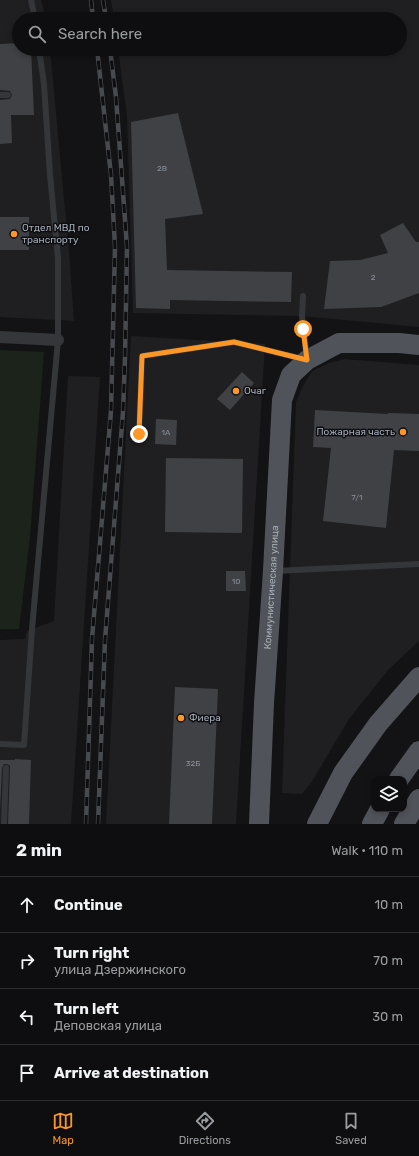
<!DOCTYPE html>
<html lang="en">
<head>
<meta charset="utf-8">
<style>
	:root { --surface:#0e0e10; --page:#1c1c1e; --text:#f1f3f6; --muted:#9b9c9f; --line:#2e2e30; --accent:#fa9726 }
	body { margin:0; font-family:Rubik,sans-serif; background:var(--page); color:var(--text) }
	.controls { position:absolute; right:12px; bottom:12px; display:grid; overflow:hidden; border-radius:8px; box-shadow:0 2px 6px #0003 }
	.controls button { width:36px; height:36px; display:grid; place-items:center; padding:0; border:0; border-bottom:1px solid var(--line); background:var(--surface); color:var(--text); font:20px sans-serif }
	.stop { position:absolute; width:12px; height:12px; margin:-9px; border:3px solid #fa9726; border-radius:50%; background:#fff }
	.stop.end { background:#fa9726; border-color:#fff; box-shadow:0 1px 4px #0008 }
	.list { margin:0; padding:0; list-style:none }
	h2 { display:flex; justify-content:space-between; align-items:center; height:52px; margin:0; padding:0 16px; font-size:17px }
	h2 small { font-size:13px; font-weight:400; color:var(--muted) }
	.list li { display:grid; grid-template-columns:26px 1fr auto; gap:12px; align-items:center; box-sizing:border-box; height:56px; padding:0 16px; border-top:1px solid var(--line) }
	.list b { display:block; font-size:15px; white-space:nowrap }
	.list p { margin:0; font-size:13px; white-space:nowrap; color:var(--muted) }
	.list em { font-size:13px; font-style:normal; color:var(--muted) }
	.icon { flex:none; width:22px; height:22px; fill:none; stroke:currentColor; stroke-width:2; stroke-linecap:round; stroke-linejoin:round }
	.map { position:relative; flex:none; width:419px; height:824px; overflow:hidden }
	.search { position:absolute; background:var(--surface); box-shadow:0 2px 6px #0003; left:12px; right:12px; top:12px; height:44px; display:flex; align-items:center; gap:10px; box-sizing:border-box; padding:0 14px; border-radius:22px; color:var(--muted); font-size:15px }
	.sheet { height:276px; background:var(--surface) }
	nav { display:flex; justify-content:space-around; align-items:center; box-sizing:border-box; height:56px; border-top:1px solid var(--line); background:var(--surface); font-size:11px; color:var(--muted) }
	nav a { display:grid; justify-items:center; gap:2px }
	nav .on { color:var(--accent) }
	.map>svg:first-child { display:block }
	.built { fill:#1f1f22 }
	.green { fill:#1b231b }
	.building { fill:#3f4145 }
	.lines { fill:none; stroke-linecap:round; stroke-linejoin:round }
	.lane { stroke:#34363a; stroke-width:6 }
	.street { stroke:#34363a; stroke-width:12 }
	.primary { stroke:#505359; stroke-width:20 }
	.rail-casing { stroke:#474a4f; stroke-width:4.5 }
	.rail { stroke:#0e0e10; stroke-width:3; stroke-dasharray:9; stroke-linecap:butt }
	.route { stroke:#fa9726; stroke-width:5 }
	.poi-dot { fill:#fa9726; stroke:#0e0e10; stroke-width:1.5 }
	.labels { text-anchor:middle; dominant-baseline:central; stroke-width:3; stroke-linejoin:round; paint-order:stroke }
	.number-label { font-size:8px; fill:#8b919a }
	.poi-label { font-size:10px; fill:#a4acb6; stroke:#0e0e10; text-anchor:start }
	.street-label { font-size:10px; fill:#a4acb6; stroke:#0e0e10 }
</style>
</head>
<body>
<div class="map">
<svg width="419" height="824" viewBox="0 0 419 824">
	<rect width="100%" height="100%" fill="#131315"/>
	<!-- built -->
	<g class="built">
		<polygon points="0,0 41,0 46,19 19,19 19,49 50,49 69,252 74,321 0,317"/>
		<polygon points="111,0 419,0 419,327 302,316 133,313 127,116 118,49 400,49 400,19 114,19"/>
		<polygon points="131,336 265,344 236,824 106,824"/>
		<polygon points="344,359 419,365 419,641 388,670 349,719 311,783 302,794 282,793 296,402 303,386 312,371 329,363"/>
		<polygon points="68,376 100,377 71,824 0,824 0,640 25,639 27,631 54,621"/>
	</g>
	<!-- green -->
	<polygon class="green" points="0,350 44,352 30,537 19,629 0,629"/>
	<!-- building -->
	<g class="building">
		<polygon points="19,43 19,49 31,49 34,115 11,115 12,143 0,144 0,100 10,99 12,95 10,91 0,90 0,44"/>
		<polygon points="178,113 203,214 165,219 167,270 292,272 291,302 170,300 170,309 136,308 131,122"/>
		<rect x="0" y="217" width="29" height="33"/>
		<polygon points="403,223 416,242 419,242 419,293 381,307 324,309 330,261 360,260 388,253 380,235"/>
		<polygon points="242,372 254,383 230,410 217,399"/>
		<polygon points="315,410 388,414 388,413 419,414 419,451 394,450 386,528 323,521 331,448 313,447"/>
		<polygon points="156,419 177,420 176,445 155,444"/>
		<polygon points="166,458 243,459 242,533 165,532"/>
		<polygon points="226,571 245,571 246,591 226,591"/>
		<polygon points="175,687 218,689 212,824 169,824"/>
		<polygon points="15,759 31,760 29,824 8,824 10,768 10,766 7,764 4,764 2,768 0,810 0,760 15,760"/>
	</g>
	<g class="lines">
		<!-- lane -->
		<g class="lane">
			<polyline points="31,0 35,19"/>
			<polyline points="0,95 8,95"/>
			<polyline points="139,434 142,356 234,342 307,360 302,316 303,296"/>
			<polyline points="275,571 419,564"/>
			<polyline points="0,744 24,745 32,629 58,340 58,258 50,175 44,84 39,49"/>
			<polyline points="4,824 6,768"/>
		</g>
		<!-- street -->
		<polyline class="street" points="0,337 58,340"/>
		<!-- primary -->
		<g class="primary">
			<polyline points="399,779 419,751"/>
			<path id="s1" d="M259,824l5,-121 9,-132 9,-171 9,-25 16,-15 32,-17h60l20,2"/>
			<polyline points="317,824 343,773 378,724 419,677"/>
			<polyline points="372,824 380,809"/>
			<polyline points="404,824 419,799"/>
		</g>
		<defs>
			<g id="rail">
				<polyline points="91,0 93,19"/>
				<polyline points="103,0 106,19"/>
				<polyline points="86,824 92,639 111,411 115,247 111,175 97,49"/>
				<polyline points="98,824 105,640 123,412 125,358 127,247 116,97 110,49"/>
			</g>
		</defs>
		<!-- rail casing -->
		<use href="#rail" class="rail-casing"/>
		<!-- rail -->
		<use href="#rail" class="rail"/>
	</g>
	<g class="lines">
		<!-- route -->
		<polyline class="route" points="139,434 142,356 234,342 307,360 303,329"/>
	</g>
	<!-- markers -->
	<g class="poi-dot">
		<circle cx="14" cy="234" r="4"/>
		<circle cx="236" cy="391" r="4"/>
		<circle cx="403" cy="432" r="4"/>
		<circle cx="181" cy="718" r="4"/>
	</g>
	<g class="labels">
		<!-- number labels -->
		<g class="number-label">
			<text x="162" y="168">2В</text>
			<text x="373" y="277">2</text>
			<text x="166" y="432">1А</text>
			<text x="357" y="497">7/1</text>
			<text x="236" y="581">10</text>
			<text x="193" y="763">32Б</text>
		</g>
		<!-- poi labels -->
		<g class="poi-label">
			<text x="22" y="228">Отдел МВД по<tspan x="22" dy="12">транспорту</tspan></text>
			<text x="244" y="391">Очаг</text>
			<text x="395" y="432" text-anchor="end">Пожарная часть</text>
			<text x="189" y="718">Фиера</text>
		</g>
		<!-- street labels -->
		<g class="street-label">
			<text stroke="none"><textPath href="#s1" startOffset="237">Коммунистическая улица</textPath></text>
		</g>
	</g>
</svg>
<div class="controls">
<button><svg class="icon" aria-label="layers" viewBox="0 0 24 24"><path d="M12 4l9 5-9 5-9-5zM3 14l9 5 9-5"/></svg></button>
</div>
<div class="stop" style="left:303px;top:329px"></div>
<div class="stop end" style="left:139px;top:434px"></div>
<div class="search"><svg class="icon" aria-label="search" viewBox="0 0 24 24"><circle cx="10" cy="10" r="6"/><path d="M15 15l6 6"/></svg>Search here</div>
</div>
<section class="sheet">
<h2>2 min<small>Walk · 110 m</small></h2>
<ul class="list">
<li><svg class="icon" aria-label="ahead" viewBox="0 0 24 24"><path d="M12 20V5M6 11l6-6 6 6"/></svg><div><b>Continue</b></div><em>10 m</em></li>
<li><svg class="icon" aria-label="right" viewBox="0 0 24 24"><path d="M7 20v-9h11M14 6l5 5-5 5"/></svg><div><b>Turn right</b><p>улица Дзержинского</p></div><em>70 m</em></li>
<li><svg class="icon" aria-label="left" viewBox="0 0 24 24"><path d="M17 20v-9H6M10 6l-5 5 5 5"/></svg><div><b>Turn left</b><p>Деповская улица</p></div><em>30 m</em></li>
<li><svg class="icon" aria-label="arrive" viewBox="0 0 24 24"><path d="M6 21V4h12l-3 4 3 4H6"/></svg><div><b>Arrive at destination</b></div></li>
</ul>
</section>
<nav>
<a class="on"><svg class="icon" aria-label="map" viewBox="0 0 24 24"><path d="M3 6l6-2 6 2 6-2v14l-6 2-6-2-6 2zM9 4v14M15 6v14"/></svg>Map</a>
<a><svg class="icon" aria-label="directions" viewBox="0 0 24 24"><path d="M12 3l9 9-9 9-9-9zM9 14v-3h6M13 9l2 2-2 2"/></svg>Directions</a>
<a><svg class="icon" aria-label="saved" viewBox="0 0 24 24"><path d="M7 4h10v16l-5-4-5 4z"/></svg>Saved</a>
</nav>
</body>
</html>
